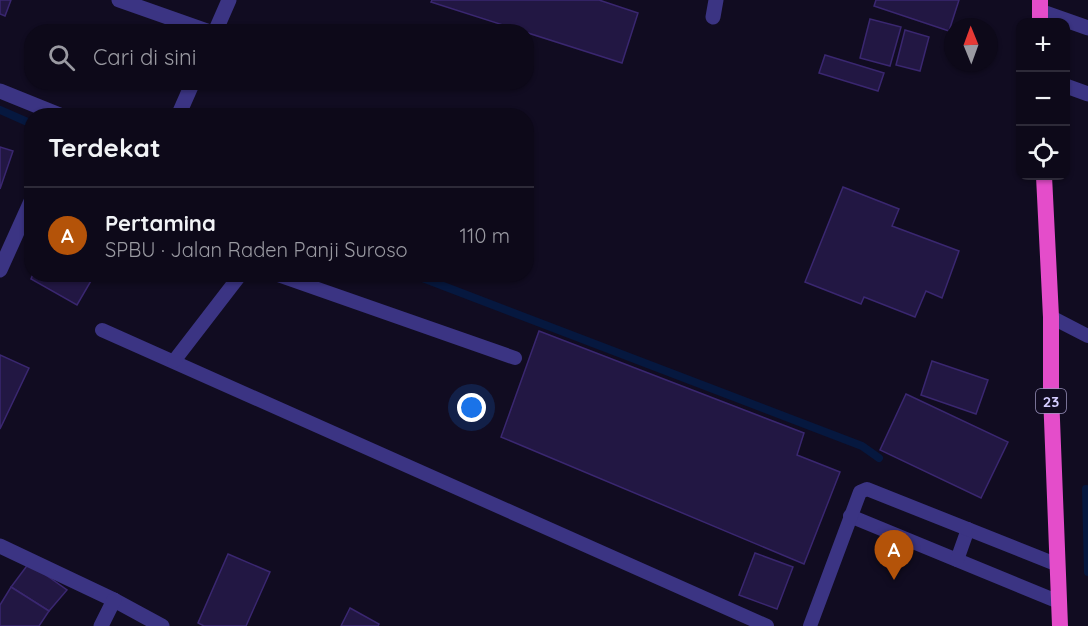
<!DOCTYPE html>
<html lang="id">
<head>
<meta charset="utf-8">
<style>
	:root { --surface:#0d0919; --page:#1b1726; --text:#f1f3f6; --muted:#9a9aa2; --line:#2d2a38; --accent:#b45309 }
	body { margin:0; font-family:Quicksand,sans-serif; background:var(--page); color:var(--text) }
	.controls { position:absolute; right:18px; top:18px; display:grid; overflow:hidden; border-radius:12px; box-shadow:0 2px 4px #0004 }
	.controls button { width:54px; height:54px; display:grid; place-items:center; padding:0; border:0; border-bottom:2px solid var(--line); background:var(--surface); color:var(--text); font:30px sans-serif }
	.compass { position:absolute; left:944px; top:18px; width:54px; height:54px; border-radius:50%; background:var(--surface); box-shadow:0 2px 4px #0004; rotate:359deg }
	.you { position:absolute; left:472px; top:408px; width:21px; height:21px; margin:-15px; border:4px solid #fff; border-radius:50%; background:#1a73e8; box-shadow:0 0 0 9px #1a73e833 }
	.badge { display:grid; place-items:center; width:39px; height:39px; border-radius:50%; background:var(--accent); color:#fff; font-size:20px; font-weight:700 }
	.pin { position:absolute; translate:-50% -50px; filter:drop-shadow(0 2px 3px #0008) }
	.pin::after { content:''; position:absolute; top:32px; width:21px; height:18px; background:inherit; clip-path:polygon(0 0,100% 0,50% 100%) }
	.list { margin:0; padding:0; list-style:none }
	h2 { display:flex; justify-content:space-between; align-items:center; height:78px; margin:0; padding:0 24px; font-size:26px }
	h2 small { font-size:20px; font-weight:400; color:var(--muted) }
	.list li { display:grid; grid-template-columns:39px 1fr auto; gap:18px; align-items:center; box-sizing:border-box; height:96px; padding:0 24px; border-top:2px solid var(--line) }
	.list b { display:block; font-size:22px; white-space:nowrap }
	.list p { margin:0; font-size:20px; white-space:nowrap; color:var(--muted) }
	.list em { font-size:20px; font-style:normal; color:var(--muted) }
	.icon { flex:none; width:33px; height:33px; fill:none; stroke:currentColor; stroke-width:2; stroke-linecap:round; stroke-linejoin:round }
	.map { position:relative; flex:none; width:1088px; height:626px; overflow:hidden }
	.search { position:absolute; background:var(--surface); box-shadow:0 2px 4px #0004; left:24px; top:24px; width:510px; height:66px; display:flex; align-items:center; gap:15px; box-sizing:border-box; padding:0 21px; border-radius:24px; color:var(--muted); font-size:22px }
	.panel { position:absolute; background:var(--surface); box-shadow:0 2px 4px #0004; left:24px; top:108px; width:510px; height:174px; border-radius:24px }
	.map>svg:first-child { display:block }
	.lines { fill:none; stroke-linecap:round; stroke-linejoin:round }
	.stream { stroke:#06183f; stroke-width:8 }
	.building { fill:#221743; stroke:#3a2770; stroke-width:1.5 }
	.service { stroke:#3b3483; stroke-width:14 }
	.minor { stroke:#3b3483; stroke-width:15 }
	.trunk { stroke:#e44dca; stroke-width:16 }
	.labels { text-anchor:middle; dominant-baseline:central; stroke-width:5; stroke-linejoin:round; paint-order:stroke }
	.shield { fill:#110c21; stroke:#9a92bc; stroke-width:1.5 }
	.shield-label { font-size:15px; font-weight:bold; fill:#d4ccff }
</style>
</head>
<body>
<div class="map">
<svg width="1088" height="626" viewBox="0 0 1088 626">
	<rect width="100%" height="100%" fill="#110c21"/>
	<g class="lines">
		<!-- stream -->
		<g class="stream">
			<polyline points="0,110 32,124"/>
			<polyline points="412,274 862,446 879,458"/>
			<polyline points="1086,489 1088,572"/>
		</g>
	</g>
	<!-- building -->
	<g class="building">
		<polygon points="0,0 11,0 5,16 0,14"/>
		<polygon points="432,0 599,0 638,13 622,63 431,2"/>
		<polygon points="876,0 959,0 949,31 874,6"/>
		<polygon points="870,19 901,27 890,66 860,58"/>
		<polygon points="905,30 929,37 920,71 896,65"/>
		<polygon points="825,55 884,73 878,91 819,73"/>
		<polygon points="0,147 13,151 0,189"/>
		<polygon points="843,187 899,209 892,226 959,251 942,298 926,291 915,317 864,297 861,304 805,282"/>
		<polygon points="33,274 95,274 77,305 31,279"/>
		<polygon points="539,331 804,433 797,455 840,472 804,564 501,437"/>
		<polygon points="0,355 29,368 0,429"/>
		<polygon points="932,361 988,380 976,414 921,395"/>
		<polygon points="906,394 1008,442 981,498 880,450"/>
		<polygon points="755,553 793,567 777,609 739,595"/>
		<polygon points="228,554 270,572 246,626 204,626 198,623"/>
		<polygon points="29,563 67,590 49,611 11,587"/>
		<polygon points="11,587 49,611 39,626 0,626 0,605"/>
		<polygon points="350,608 379,624 378,626 341,626"/>
	</g>
	<g class="lines">
		<!-- service -->
		<g class="service">
			<polyline points="275,274 515,358"/>
			<polyline points="1051,317 1088,336"/>
			<polyline points="102,330 767,626"/>
			<polyline points="174,361 241,274"/>
			<polyline points="850,516 1059,602"/>
			<polyline points="957,560 968,529"/>
			<polyline points="810,626 860,492 867,489 1058,565"/>
		</g>
		<!-- minor -->
		<g class="minor">
			<polyline points="119,0 210,32"/>
			<polyline points="1040,11 1088,28"/>
			<polyline points="713,17 716,0"/>
			<polyline points="215,32 229,0"/>
			<polyline points="1066,86 1088,94"/>
			<polyline points="0,91 62,116"/>
			<polyline points="178,116 193,82"/>
			<polyline points="0,270 32,199"/>
			<polyline points="0,546 114,600 162,626"/>
			<polyline points="101,626 114,600"/>
		</g>
		<!-- trunk -->
		<g class="trunk">
			<polyline points="1040,22 1040,0"/>
			<polyline points="1044,176 1051,317 1051,394 1060,626"/>
		</g>
	</g>
	<g class="labels">
		<!-- shield labels -->
		<rect class="shield" x="1036" y="389" width="30" height="24" rx="4.5"/>
		<g class="shield-label">
			<text x="1051" y="401">23</text>
		</g>
	</g>
</svg>
<div class="controls">
<button>+</button>
<button>−</button>
<button><svg class="icon" aria-label="locate" viewBox="0 0 24 24"><circle cx="12" cy="12" r="6"/><path d="M12 2v4M12 18v4M2 12h4M18 12h4"/></svg></button>
</div>
<svg class="compass" viewBox="-18 -18 36 36"><path d="M0-13l5 13h-10z" fill="#e53935"/><path d="M0 13l5-13h-10z" fill="#9a9aa2"/></svg>
<div class="you"></div>
<div class="pin badge" style="left:894px;top:580px">A</div>
<div class="search"><svg class="icon" aria-label="search" viewBox="0 0 24 24"><circle cx="10" cy="10" r="6"/><path d="M15 15l6 6"/></svg>Cari di sini</div>
<section class="panel">
<h2>Terdekat<small></small></h2>
<ul class="list">
<li><span class="badge">A</span><div><b>Pertamina</b><p>SPBU · Jalan Raden Panji Suroso</p></div><em>110 m</em></li>
</ul>
</section>
</div>
</body>
</html>
